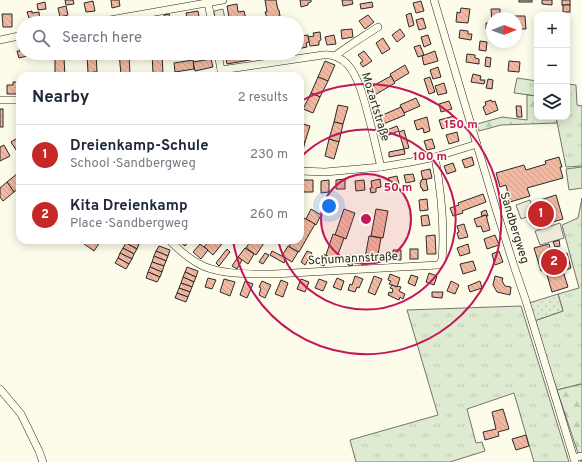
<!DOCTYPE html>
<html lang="en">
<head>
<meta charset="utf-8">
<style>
	:root { --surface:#fff; --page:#f2f2f3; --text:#1f2937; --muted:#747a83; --line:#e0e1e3; --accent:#c62828 }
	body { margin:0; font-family:Overpass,sans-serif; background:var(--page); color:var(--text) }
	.controls { position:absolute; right:12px; top:12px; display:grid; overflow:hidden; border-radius:8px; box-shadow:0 2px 10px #0003 }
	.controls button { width:36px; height:36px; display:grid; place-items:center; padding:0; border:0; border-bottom:1px solid var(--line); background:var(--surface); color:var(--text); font:20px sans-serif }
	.compass { position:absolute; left:486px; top:12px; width:36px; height:36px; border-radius:50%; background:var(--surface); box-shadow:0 2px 10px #0003; rotate:89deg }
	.you { position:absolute; left:329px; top:206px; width:14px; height:14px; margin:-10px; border:3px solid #fff; border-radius:50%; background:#1a73e8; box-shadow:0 0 0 6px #1a73e833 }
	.badge { display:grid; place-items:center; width:26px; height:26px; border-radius:50%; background:var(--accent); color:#fff; font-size:13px; font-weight:700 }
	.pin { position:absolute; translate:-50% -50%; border:2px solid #fff; box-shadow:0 1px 4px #0006 }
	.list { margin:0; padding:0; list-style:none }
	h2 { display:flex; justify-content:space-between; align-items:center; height:52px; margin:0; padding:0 16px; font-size:17px }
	h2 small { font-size:13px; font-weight:400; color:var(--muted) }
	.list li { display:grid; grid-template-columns:26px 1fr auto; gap:12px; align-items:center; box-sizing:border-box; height:60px; padding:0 16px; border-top:1px solid var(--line) }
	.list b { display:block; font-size:15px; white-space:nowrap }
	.list p { margin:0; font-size:13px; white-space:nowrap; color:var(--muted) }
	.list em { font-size:13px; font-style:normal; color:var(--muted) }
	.icon { flex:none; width:22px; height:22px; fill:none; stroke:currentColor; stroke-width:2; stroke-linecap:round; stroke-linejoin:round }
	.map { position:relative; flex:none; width:582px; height:462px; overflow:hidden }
	.search { position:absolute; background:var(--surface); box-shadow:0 2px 10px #0003; left:16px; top:16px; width:288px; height:44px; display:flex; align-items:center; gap:10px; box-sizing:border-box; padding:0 14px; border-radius:22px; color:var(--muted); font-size:15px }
	.panel { position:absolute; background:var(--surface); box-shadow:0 2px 10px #0003; left:16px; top:72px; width:288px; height:172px; border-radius:12px }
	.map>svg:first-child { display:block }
	.grass { fill:url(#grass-tufts); stroke:#74746e }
	.forest { fill:url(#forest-firs); stroke:#74746e }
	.park { fill:url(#park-dots); stroke:#74746e }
	.pitch { fill:#deebd1; stroke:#74746e }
	.parking { fill:#eceadb; stroke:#74746e }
	.building { fill:url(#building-back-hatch); stroke:#2b2b2b }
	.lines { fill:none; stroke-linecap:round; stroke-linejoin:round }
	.minor-casing { stroke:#2b2b2b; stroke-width:8 }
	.minor { stroke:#fdfbea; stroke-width:7 }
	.ring { fill:none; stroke:#c2185b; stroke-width:2 }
	.labels { text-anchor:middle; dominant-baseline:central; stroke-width:3; stroke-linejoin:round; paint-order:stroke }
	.street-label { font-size:12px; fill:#2b2b2b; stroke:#fdfbea }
	.centre { fill:#c2185b; stroke:#fdfbea; stroke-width:2 }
	.ring-label { font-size:12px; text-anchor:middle; font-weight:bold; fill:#c2185b; stroke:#fdfbea; stroke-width:3; stroke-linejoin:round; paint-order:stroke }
</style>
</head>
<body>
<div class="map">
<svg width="582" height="462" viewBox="0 0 582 462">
	<defs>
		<pattern id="grass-tufts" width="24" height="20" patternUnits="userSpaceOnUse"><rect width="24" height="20" fill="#deebd1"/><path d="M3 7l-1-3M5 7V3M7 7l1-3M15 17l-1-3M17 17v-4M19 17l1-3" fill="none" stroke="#bfcab4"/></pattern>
		<pattern id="forest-firs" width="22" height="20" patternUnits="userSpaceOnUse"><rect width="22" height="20" fill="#deebd1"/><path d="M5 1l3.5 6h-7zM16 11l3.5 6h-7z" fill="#bfcab4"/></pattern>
		<pattern id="park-dots" width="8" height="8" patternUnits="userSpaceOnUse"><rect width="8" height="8" fill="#deebd1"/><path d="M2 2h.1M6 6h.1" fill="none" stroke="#bfcab4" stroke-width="1.8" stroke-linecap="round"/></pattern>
		<pattern id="building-back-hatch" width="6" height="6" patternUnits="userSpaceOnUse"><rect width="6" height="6" fill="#f2b8a0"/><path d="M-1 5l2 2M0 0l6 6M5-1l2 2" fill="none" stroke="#d09e8a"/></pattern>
	</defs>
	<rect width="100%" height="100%" fill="#fdfbea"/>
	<!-- grass -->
	<g class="grass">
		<polygon points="517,78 537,81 537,96 514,93"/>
		<polygon points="567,84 576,85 577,105 582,106 582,166 566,167 556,117 567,117"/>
		<polygon points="582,198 582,385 581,384 557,390 534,321 563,311 558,294 579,288 562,225 578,218"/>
		<polygon points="521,306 569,462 534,462 514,393 467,409 476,443 482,442 485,451 450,462 356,462 350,440 438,415 407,310"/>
	</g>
	<!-- forest -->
	<g class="forest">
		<polygon points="527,95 537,96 537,117 556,117 557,123 501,125 479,131 477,124 502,117 527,120"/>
		<polygon points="581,384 582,385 582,462 581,462 557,390"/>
	</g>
	<!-- park -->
	<polygon class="park" points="558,294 563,311 534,321 529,303"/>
	<!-- pitch -->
	<polygon class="pitch" points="582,167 582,188 569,190 566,169"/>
	<!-- parking -->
	<g class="parking">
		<polygon points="223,9 225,19 229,19 230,23 216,23 214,11"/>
		<polygon points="530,200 535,214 521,219 516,205"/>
		<polygon points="560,223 564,238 540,245 535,231"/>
	</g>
	<!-- building -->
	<g class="building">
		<polygon points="65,0 73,0 74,4 66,5"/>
		<polygon points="111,0 119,0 120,6 112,8"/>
		<polygon points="265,0 276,0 278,10 279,10 280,16 267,18 265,12 267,12"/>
		<polygon points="300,0 311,0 311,2 308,3 308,5 301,7"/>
		<polygon points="342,0 352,0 353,4 343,6"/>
		<rect x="519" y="0" width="13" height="2"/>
		<polygon points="542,0 552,0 552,5 542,4"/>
		<rect x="562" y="0" width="8" height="5"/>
		<polygon points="93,1 95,11 86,12 84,3"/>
		<polygon points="421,1 424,11 416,13 413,3"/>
		<polygon points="45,2 46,9 38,10 37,4"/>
		<polygon points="372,2 373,7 361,9 360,4"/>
		<polygon points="237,4 238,12 244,11 247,23 230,23 227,6"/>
		<rect x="563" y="5" width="7" height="7"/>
		<polygon points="66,6 68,15 60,17 58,8"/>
		<polygon points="461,8 470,9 468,23 456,22 457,12 460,13"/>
		<polygon points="491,9 500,9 500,18 492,18 492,29 486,29 486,23 492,23"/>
		<polygon points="32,11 32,13 39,12 40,21 33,23 32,18 29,18 27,12"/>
		<polygon points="198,11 200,23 188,23 186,13"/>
		<polygon points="411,13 414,25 409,27 406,15"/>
		<polygon points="2,14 12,14 12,27 3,27"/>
		<polygon points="169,14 171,23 166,23 164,15"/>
		<polygon points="368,15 374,22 365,29 359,21"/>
		<polygon points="155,16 156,23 151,23 150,17"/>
		<polygon points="510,16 525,16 526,29 516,29 516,18 510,18"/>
		<polygon points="423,18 426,28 419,30 416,20"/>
		<polygon points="352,29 353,37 342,39 341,30"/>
		<polygon points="400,29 405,36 397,42 392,35"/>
		<polygon points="460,30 468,31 468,34 472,34 471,40 459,38"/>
		<polygon points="320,32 321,40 319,41 319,45 310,46 308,37 314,36 313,33"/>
		<polygon points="308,35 309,42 306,43 307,47 297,49 297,39 301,39 301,36"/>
		<polygon points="334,35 336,44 327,45 325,37"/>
		<polygon points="428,35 431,44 424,47 421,37"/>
		<polygon points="383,38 390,49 382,54 376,43"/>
		<polygon points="480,41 487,42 486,51 479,50"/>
		<polygon points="23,43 23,53 28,53 26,53 27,56 19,58 17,51 20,51 18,44"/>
		<polygon points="420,45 424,55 418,57 414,47"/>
		<polygon points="364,51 372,61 363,67 360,63 363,61 358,55"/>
		<polygon points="435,51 438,61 424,65 422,56"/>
		<polygon points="119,53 129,53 130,75 121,75"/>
		<polygon points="152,53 162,53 163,74 153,74"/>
		<polygon points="87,54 96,54 97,72 88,73"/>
		<polygon points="255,54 255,59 227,64 226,59"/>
		<polygon points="467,54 475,55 475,58 479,59 479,64 466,62"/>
		<polygon points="486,57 491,58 490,67 485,66"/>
		<polygon points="64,58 65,76 55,76 55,59"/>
		<polygon points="211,59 213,67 195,71 193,62"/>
		<polygon points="193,60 194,69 175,72 174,63"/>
		<polygon points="325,61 335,65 328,81 318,77"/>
		<polygon points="509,61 520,62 519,72 508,71"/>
		<polygon points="405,65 409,73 394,82 390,74"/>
		<polygon points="438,67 441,77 433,79 430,70"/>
		<polygon points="95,72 96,76 86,76 86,73"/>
		<polygon points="473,74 481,76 480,80 485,80 484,84 471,82"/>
		<polygon points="391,76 395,83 373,96 369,88"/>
		<polygon points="318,77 328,81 320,97 311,93"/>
		<polygon points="430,77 435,92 429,94 424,79"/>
		<polygon points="488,79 493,80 492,89 486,88"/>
		<polygon points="13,82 19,82 20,90 17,90 17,94 7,94 7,85 13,85"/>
		<polygon points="444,83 447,93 438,95 435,86"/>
		<polygon points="311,93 320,97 313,113 303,109"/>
		<polygon points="416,98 420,106 404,113 400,105"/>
		<polygon points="491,100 492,102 495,101 498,110 486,115 483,107 486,105 485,102"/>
		<polygon points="449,101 452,109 441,112 439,104"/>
		<polygon points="338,105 348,107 343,124 334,122"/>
		<polygon points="516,106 521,106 522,117 517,117"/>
		<polygon points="401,107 405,115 381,125 378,117"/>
		<rect x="0" y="109" width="3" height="18"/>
		<polygon points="454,116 456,125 449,127 447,118"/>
		<polygon points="427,117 430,131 424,133 423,128 417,130 414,121"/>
		<polygon points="447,118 449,127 442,129 439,120"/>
		<polygon points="334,122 343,124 339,142 329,139"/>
		<polygon points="300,123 310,126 305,142 300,141"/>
		<polygon points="397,126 399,131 381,138 379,133"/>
		<polygon points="404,130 409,148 404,149 399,132"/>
		<polygon points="457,132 459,141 449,144 446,135"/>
		<polygon points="19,137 20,140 20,152 18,153 11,142"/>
		<polygon points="329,139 339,142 334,159 325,156"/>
		<polygon points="432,139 435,148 427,150 424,141"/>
		<polygon points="300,141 305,142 301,158 300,158"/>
		<polygon points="4,145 10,156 0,161 0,147"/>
		<polygon points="404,149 405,154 389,157 389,152"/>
		<polygon points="472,157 474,165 465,168 462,160"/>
		<polygon points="559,157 562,167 560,167 563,178 527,188 530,196 510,202 506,185 500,187 496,173 524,165 526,170 546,164 545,161"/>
		<polygon points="453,163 456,171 447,174 444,166"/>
		<polygon points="430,169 432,178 423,180 421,171"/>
		<polygon points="18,173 20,176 20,187 14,192 7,182"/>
		<polygon points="413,174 415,181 406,183 404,175"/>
		<polygon points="397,176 399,184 390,186 388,178"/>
		<polygon points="345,179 345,189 336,189 336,180"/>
		<polygon points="380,179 381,187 376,188 376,192 371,193 370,188 372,188 371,181"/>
		<polygon points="426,179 428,190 423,191 422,188 421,188 420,183 421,182 421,180"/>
		<polygon points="302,180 313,180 313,192 303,192"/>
		<polygon points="329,180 329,192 321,193 321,181"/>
		<polygon points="364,180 365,190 356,191 355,181"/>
		<polygon points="7,182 14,192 3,201 0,197 0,188"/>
		<polygon points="483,194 486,202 462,211 463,213 453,216 450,208 459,205 458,203"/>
		<polygon points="556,195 563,219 542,225 541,221 539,222 537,218 539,217 538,213 540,212 537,201"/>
		<polygon points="427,199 428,210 420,211 419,200"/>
		<polygon points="311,209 321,215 316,225 306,219"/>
		<polygon points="344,209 355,213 346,239 335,235"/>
		<polygon points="376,209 388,211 383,238 371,236"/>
		<polygon points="486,210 488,216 486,216 486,215 482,216 481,212"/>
		<polygon points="428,215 430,225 422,226 421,216"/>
		<polygon points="486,215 490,230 483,232 481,226 477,227 474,219"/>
		<polygon points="304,218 315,224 299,252 289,247 292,240 300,240 300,226"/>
		<polygon points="464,224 468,237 459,239 457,233 459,232 457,226"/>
		<polygon points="333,234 344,238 336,260 326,255"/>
		<polygon points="435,235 436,254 427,254 426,236"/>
		<polygon points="495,235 499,245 487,249 484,239"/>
		<polygon points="369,236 381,238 377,260 365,258"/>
		<polygon points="86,240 97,240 100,242 94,251 84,244"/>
		<polygon points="127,240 132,240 139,244 137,249 126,243"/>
		<polygon points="183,240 190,240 185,246 181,243"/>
		<polygon points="210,240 225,240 213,255 204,247"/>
		<polygon points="251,240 266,240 256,255 246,248"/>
		<polygon points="559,240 560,246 555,247 553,242"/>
		<polygon points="126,243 137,249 134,254 123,248"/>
		<polygon points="200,244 208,250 201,259 193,252"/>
		<polygon points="468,244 470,253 460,256 457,248"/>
		<polygon points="549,244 553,257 567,253 571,268 563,271 568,287 552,292 547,275 553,273 552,268 541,271 534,248"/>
		<polygon points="159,246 170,250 168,256 156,251"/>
		<polygon points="288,246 298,252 292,262 282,256"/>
		<polygon points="123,248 134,254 132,259 120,253"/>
		<polygon points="245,248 254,254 248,264 238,257"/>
		<polygon points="227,249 230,252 219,266 216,263"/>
		<rect x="410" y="249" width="8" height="10"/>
		<polygon points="393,250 401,250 401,260 394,260"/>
		<polygon points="156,251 168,256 166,261 154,256"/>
		<polygon points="272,251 286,258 284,263 270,255"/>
		<polygon points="307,251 312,253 305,265 301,262"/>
		<polygon points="499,251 503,262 495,265 492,254"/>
		<polygon points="120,253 132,259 129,264 118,258"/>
		<polygon points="265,253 269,255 263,264 259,262"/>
		<polygon points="323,254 327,256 324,266 319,264"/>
		<polygon points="350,255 354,256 352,266 348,265 348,263 343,262 344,257 349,258"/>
		<polygon points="154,256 166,261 164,266 152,262"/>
		<polygon points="238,257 242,260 237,269 232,266"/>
		<polygon points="118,258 129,264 126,269 115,263"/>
		<polygon points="363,258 368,258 366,266 362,265"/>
		<polygon points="473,261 476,270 463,274 460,264"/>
		<polygon points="152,262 164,266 162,272 150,267"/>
		<polygon points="150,267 162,272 160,277 148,272"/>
		<polygon points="187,267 198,271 196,277 185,272"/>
		<polygon points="148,272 160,277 157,282 146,278"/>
		<polygon points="185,272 196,277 194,282 183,277"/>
		<polygon points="429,273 437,276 434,285 426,282"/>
		<polygon points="390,274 400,278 397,287 389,284 391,281 388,280"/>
		<polygon points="411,275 418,277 415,286 408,283"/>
		<polygon points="355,276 363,279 359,288 357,287 355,292 348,290 350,284 352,285"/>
		<polygon points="374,276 382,279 375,295 368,292"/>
		<polygon points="495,276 503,278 502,281 505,286 511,287 510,295 497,292 493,285"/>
		<polygon points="183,277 194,282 192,287 181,283"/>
		<polygon points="208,278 216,280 212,289 205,287"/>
		<polygon points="337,278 344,281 341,290 333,287"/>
		<polygon points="224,279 235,282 230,296 220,292"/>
		<polygon points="301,279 309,282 305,292 297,289"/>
		<polygon points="319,279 327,282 323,291 315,288"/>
		<polygon points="281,280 288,283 283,297 275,294"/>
		<polygon points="245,281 253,284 247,298 240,295"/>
		<polygon points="262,281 271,285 265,298 259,295 261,288 259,287"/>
		<polygon points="451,281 459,285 455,294 447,291"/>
		<polygon points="480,281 482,288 470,292 468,286"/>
		<polygon points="181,283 192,287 190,292 179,288"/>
		<polygon points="392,285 397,287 397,286 401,287 399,291 405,294 403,299 400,297 399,300 388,295 389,292 392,293 393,289 390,288"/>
		<polygon points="179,288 190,292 188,297 177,293"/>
		<polygon points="432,292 443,292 442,298 432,297"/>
		<polygon points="177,293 188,297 186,302 175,298"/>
		<polygon points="503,409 509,429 498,432 499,436 485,440 483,432 496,429 492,412"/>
		<polygon points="526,435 529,446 516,450 512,439"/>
	</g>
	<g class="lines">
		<defs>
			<g id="minor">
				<polyline points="434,0 496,209 514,266 526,301 575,462"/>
				<polyline points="208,3 212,23"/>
				<polyline points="93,23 223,0"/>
				<polyline points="0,40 23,35"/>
				<polyline points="218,53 222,76"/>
				<path d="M335,56c14,-11 28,-19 43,-29"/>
				<path d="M221,70l102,-15c9,-1 19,3 25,10 12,14 17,39 22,57 4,15 7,30 11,45"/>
				<polyline points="0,100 20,100"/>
				<polyline points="300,171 325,172 381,167 411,162 435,157 477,144"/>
				<path d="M169,240c10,10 21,20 34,26 21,9 48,8 71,8l164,-9 2,-2 2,-3c3,-35 -1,-69 -7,-103"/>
				<polyline points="0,389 21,414 39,451 43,462"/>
				<polyline points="574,458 582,456"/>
			</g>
		</defs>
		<!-- minor casing -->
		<use href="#minor" class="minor-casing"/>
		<!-- minor -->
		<use href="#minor" class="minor"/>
	</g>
	<!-- distance rings -->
	<circle cx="366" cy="219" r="45" fill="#c2185b" fill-opacity=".12"/>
	<g class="ring">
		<circle cx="366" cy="219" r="45"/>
		<path d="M300 158A90 90 0 1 1 278 240"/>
		<path d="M301 101A135 135 0 1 1 233 240"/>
	</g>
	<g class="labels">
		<!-- street labels -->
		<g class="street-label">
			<text transform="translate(375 107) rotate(73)">Mozartstraße</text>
			<text transform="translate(514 228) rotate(73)">Sandbergweg</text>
			<text transform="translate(353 259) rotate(-3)">Schumannstraße</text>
		</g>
	</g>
	<circle cx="366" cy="219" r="6" class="centre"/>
	<g class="ring-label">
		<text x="461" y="128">150 m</text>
		<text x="430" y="160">100 m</text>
		<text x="398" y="191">50 m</text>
	</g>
</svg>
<div class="controls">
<button>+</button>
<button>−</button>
<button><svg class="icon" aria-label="layers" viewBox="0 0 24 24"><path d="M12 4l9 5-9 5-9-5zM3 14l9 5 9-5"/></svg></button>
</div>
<svg class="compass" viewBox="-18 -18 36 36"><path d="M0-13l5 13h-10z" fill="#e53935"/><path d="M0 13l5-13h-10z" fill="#747a83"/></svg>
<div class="you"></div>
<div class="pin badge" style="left:541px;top:214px">1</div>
<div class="pin badge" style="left:554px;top:262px">2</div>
<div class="search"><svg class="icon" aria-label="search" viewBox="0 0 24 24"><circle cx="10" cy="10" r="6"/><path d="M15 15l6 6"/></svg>Search here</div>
<section class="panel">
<h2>Nearby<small>2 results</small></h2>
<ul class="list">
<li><span class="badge">1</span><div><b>Dreienkamp-Schule</b><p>School · Sandbergweg</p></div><em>230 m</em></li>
<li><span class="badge">2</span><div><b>Kita Dreienkamp</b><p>Place · Sandbergweg</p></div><em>260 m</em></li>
</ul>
</section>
</div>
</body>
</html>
